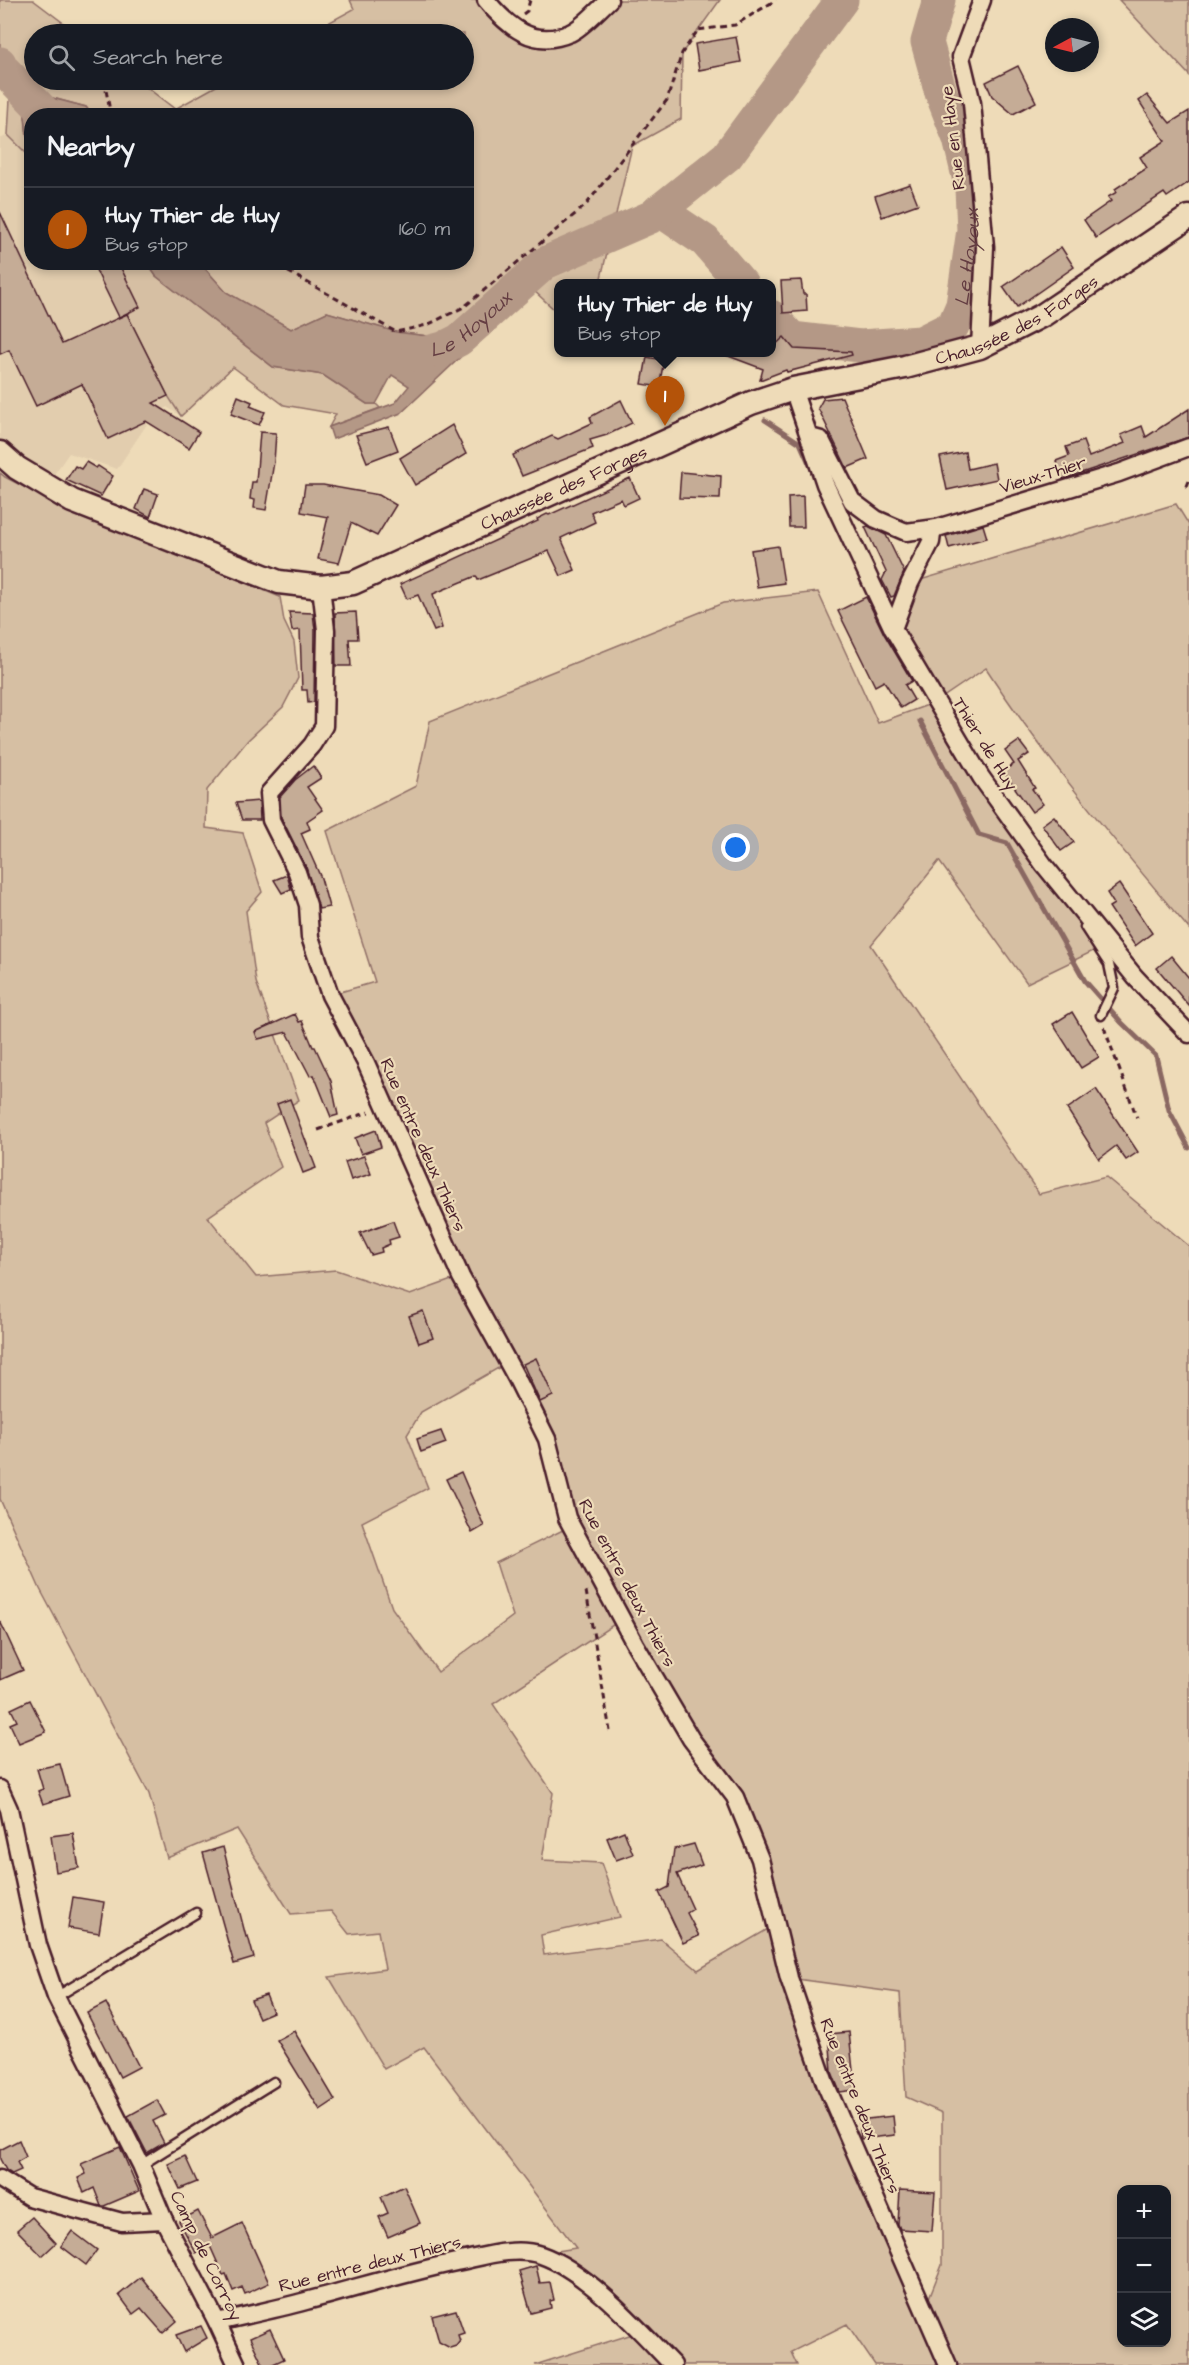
<!DOCTYPE html>
<html lang="en">
<head>
<meta charset="utf-8">
<style>
	:root { --surface:#171b24; --page:#20242c; --text:#f1f3f6; --muted:#9ea1a6; --line:#363941; --accent:#b45309 }
	body { margin:0; font-family:"Architects Daughter",sans-serif; background:var(--page); color:var(--text) }
	.controls { position:absolute; right:18px; bottom:18px; display:grid; overflow:hidden; border-radius:12px; box-shadow:0 3px 9px #0003 }
	.controls button { width:54px; height:54px; display:grid; place-items:center; padding:0; border:0; border-bottom:2px solid var(--line); background:var(--surface); color:var(--text); font:30px sans-serif }
	.compass { position:absolute; left:1045px; top:18px; width:54px; height:54px; border-radius:50%; background:var(--surface); box-shadow:0 3px 9px #0003; rotate:263deg }
	.you { position:absolute; left:736px; top:848px; width:21px; height:21px; margin:-15px; border:4px solid #fff; border-radius:50%; background:#1a73e8; box-shadow:0 0 0 9px #1a73e833 }
	.badge { display:grid; place-items:center; width:39px; height:39px; border-radius:50%; background:var(--accent); color:#fff; font-size:20px; font-weight:700 }
	.pin { position:absolute; translate:-50% -50px; filter:drop-shadow(0 2px 3px #0008) }
	.pin::after { content:''; position:absolute; top:32px; width:21px; height:18px; background:inherit; clip-path:polygon(0 0,100% 0,50% 100%) }
	.popup { position:absolute; left:554px; top:279px; width:222px; height:78px; box-sizing:border-box; display:grid; place-content:center; border-radius:12px; background:var(--surface); filter:drop-shadow(0 2px 4px #0005); font-size:20px; white-space:nowrap; color:var(--muted) }
	.popup b { font-size:22px; color:var(--text) }
	.popup::after { content:''; position:absolute; left:50%; top:100%; margin-left:-12px; border:12px solid transparent; border-top-color:var(--surface) }
	.list { margin:0; padding:0; list-style:none }
	h2 { display:flex; justify-content:space-between; align-items:center; height:78px; margin:0; padding:0 24px; font-size:26px }
	h2 small { font-size:20px; font-weight:400; color:var(--muted) }
	.list li { display:grid; grid-template-columns:39px 1fr auto; gap:18px; align-items:center; box-sizing:border-box; height:84px; padding:0 24px; border-top:2px solid var(--line) }
	.list b { display:block; font-size:22px; white-space:nowrap }
	.list p { margin:0; font-size:20px; white-space:nowrap; color:var(--muted) }
	.list em { font-size:20px; font-style:normal; color:var(--muted) }
	.icon { flex:none; width:33px; height:33px; fill:none; stroke:currentColor; stroke-width:2; stroke-linecap:round; stroke-linejoin:round }
	.map { position:relative; flex:none; width:1189px; height:2365px; overflow:hidden }
	.search { position:absolute; background:var(--surface); box-shadow:0 3px 9px #0003; left:24px; top:24px; width:450px; height:66px; display:flex; align-items:center; gap:15px; box-sizing:border-box; padding:0 21px; border-radius:33px; color:var(--muted); font-size:22px }
	.panel { position:absolute; background:var(--surface); box-shadow:0 3px 9px #0003; left:24px; top:108px; width:450px; height:162px; border-radius:24px }
	.map>svg:first-child { display:block }
	.built { fill:#e2cdae }
	.green { fill:#d6bfa3; stroke:#906f67; stroke-width:1.5; fill-rule:evenodd }
	.water { fill:#b49886; stroke:#8a6862; stroke-width:1.5 }
	.lines { fill:none; stroke-linecap:round; stroke-linejoin:round }
	.stream { stroke:#8a6862; stroke-width:5 }
	.river { stroke:#b49886; stroke-width:33 }
	.building { fill:#c5ac96; stroke:#4a1f2b; stroke-width:1.5 }
	.service-casing { stroke:#4a1f2b; stroke-width:13 }
	.minor-casing { stroke:#4a1f2b; stroke-width:21 }
	.secondary-casing { stroke:#4a1f2b; stroke-width:27 }
	.path { stroke:#4a1f2b; stroke-width:3; stroke-dasharray:6 4.5; stroke-linecap:butt }
	.service { stroke:#eedbb8; stroke-width:8 }
	.minor { stroke:#eedbb8; stroke-width:16 }
	.secondary { stroke:#eedbb8; stroke-width:22 }
	.labels { text-anchor:middle; dominant-baseline:central; stroke-width:4.5; stroke-linejoin:round; paint-order:stroke }
	.street-label { font-size:18px; fill:#4a1f2b; stroke:#eedbb8 }
	.water-label { font-size:20px; font-style:italic; fill:#643d42; stroke:#eedbb8 }
</style>
</head>
<body>
<div class="map">
<svg width="1189" height="2365" viewBox="0 0 1189 2365">
	<rect width="100%" height="100%" fill="#eedbb8"/>
	<filter id="ink" filterUnits="userSpaceOnUse"><feTurbulence type="fractalNoise" baseFrequency=".0167" numOctaves="2"/><feDisplacementMap in="SourceGraphic" scale="12" xChannelSelector="R" yChannelSelector="G"/><feConvolveMatrix kernelMatrix="1 2 1 2 8 2 1 2 1" color-interpolation-filters="sRGB"/></filter>
	<g filter="url(#ink)">
		<!-- built -->
		<polygon class="built" points="8,135 31,158 32,262 118,263 140,307 127,314 168,396 181,416 167,407 147,424 117,469 69,453 50,480 44,498 5,477 0,473 0,139"/>
		<!-- green -->
		<g class="green">
			<polygon points="0,0 33,0 78,34 34,34 34,80 137,80 175,109 227,80 464,80 464,34 308,34 354,9 350,0 486,0 520,33 570,33 609,0 720,0 682,53 681,119 632,146 601,278 594,283 558,284 557,312 532,289 459,340 396,332 327,312 291,329 226,292 200,263 466,262 466,116 92,115 86,107 23,90 27,136 31,140 31,158 8,135 10,99 0,63"/>
			<polygon points="1119,0 1189,0 1189,75"/>
			<polygon points="118,263 147,263 156,276 273,367 323,375 367,404 376,404 380,408 329,427 336,414 284,405 233,367 181,416 168,396 127,314 139,307"/>
			<path d="M0,473l5,4 63,33 212,87 4,24 10,21 4,36 -15,29 -35,33 -41,50 -1,38 37,5 19,59 -16,19 10,71 43,118 -35,23 17,44 -73,50 48,60 80,-7 74,25 50,-18 -130,-282 45,-13 -48,-151 89,-45 14,-65 293,-118 95,-11 60,131 58,-21 -43,-73 17,-46 266,-79 13,21v404c-71,-84 -143,-169 -203,-261l-50,34 172,242 -81,39 -88,-122 -68,84 168,249 67,-17 83,69v1119h-314l-28,-41 -56,28 6,13h-262l104,-33 -100,-78 37,-6 -152,-201 -40,22 -55,-92 56,-8 -7,-38 -29,3 -18,-23 -40,3 -54,-85 -70,29 -18,-64 -109,-205 -40,-90zM507,1363l40,76 24,87 -75,37 17,53 -75,56 -46,-64 -30,-86 66,-34 -21,-53 14,-23zM622,1619l113,178 40,128 -77,45 -37,-31 -117,16 -3,-20 79,-18 -19,-54 -59,-3 11,-67 -60,-89zM789,1978l111,15 6,104 36,16v152l-17,43zM1122,2190h44v152h-44z"/>
		</g>
		<!-- water -->
		<g class="water">
			<polygon points="22,90 86,107 92,115 32,116 31,140 27,136"/>
			<polygon points="147,263 200,263 226,292 291,329 327,312 396,332 459,340 468,350 401,413 333,439 329,427 395,403 409,386 392,375 376,404 367,404 323,375 273,367 156,276"/>
		</g>
		<g class="lines">
			<!-- stream -->
			<g class="stream">
				<polyline points="765,420 800,443 813,472"/>
				<polyline points="920,721 979,835 1007,843 1085,981 1122,1023 1156,1056 1169,1110 1189,1148"/>
			</g>
			<!-- river -->
			<g class="river">
				<polyline points="0,63 2,68 48,116"/>
				<polyline points="659,210 705,241 742,284"/>
				<path id="s1" d="M771,316l21,22 68,8 61,-4 32,-16 9,-21 11,-75 -2,-41 -12,-50 -18,-46 -14,-51 12,-42"/>
				<path id="s2" d="M416,355l27,-7 16,-8 86,-77 106,-46 76,-61 115,-156"/>
			</g>
		</g>
		<!-- building -->
		<g class="building">
			<polygon points="736,37 741,62 699,70 695,44"/>
			<polygon points="1018,66 1036,102 1013,114 992,96 986,82"/>
			<polygon points="1147,95 1170,123 1189,111 1189,182 1167,197 1164,193 1096,238 1084,220 1111,201 1108,197 1117,192 1115,189 1147,168 1140,157 1165,141 1139,101"/>
			<polygon points="910,184 918,204 882,217 875,196"/>
			<polygon points="0,212 62,344 127,314 168,396 153,403 199,432 189,448 146,421 108,439 82,384 36,406 9,350 0,354"/>
			<polygon points="1061,247 1074,267 1017,307 1003,287"/>
			<polygon points="92,262 118,262 140,307 119,317"/>
			<polygon points="801,280 803,294 806,294 807,311 783,313 781,281"/>
			<polygon points="784,337 794,349 851,352 852,355 787,372 786,370 760,380 763,369 723,354 771,352 771,349"/>
			<polygon points="647,357 664,360 659,387 642,384"/>
			<polygon points="238,396 252,402 250,406 265,412 259,425 231,414"/>
			<polygon points="842,397 868,459 847,468 818,408 823,399"/>
			<polygon points="621,400 632,423 607,435 590,440 593,448 522,476 513,455 552,436 558,439 592,423 590,417"/>
			<polygon points="1189,409 1189,437 1063,479 1056,461 1069,456 1066,447 1083,441 1089,457 1125,443 1121,435 1142,426 1146,437"/>
			<polygon points="452,425 466,454 415,485 400,458"/>
			<polygon points="389,427 398,450 367,462 356,435"/>
			<polygon points="260,432 276,433 274,462 266,510 254,508 255,500 250,499 252,482 256,482"/>
			<polygon points="965,452 968,469 994,463 997,479 947,490 940,457"/>
			<polygon points="86,462 96,468 98,466 113,476 101,496 66,480 75,466 81,469"/>
			<polygon points="681,472 721,476 720,499 679,498"/>
			<polygon points="630,478 639,498 624,505 621,499 591,512 595,522 561,538 575,570 561,576 549,551 478,580 476,576 433,594 442,628 434,631 418,595 407,599 400,584 538,521 537,519 547,514 549,515"/>
			<polygon points="305,485 323,485 379,495 396,505 377,536 351,523 339,563 318,559 328,517 301,512"/>
			<polygon points="144,489 158,494 150,517 136,509"/>
			<polygon points="803,496 804,527 789,527 788,497"/>
			<polygon points="983,525 987,538 949,548 946,536"/>
			<polygon points="868,526 886,535 904,572 894,596 891,597 882,580 886,572 865,527"/>
			<polygon points="778,546 784,583 757,587 751,550"/>
			<polygon points="866,597 884,634 912,681 905,685 914,700 901,708 884,681 875,686 838,611"/>
			<polygon points="289,612 313,613 315,630 314,702 308,703 307,690 302,690 300,630 292,631"/>
			<polygon points="356,612 358,639 349,639 351,666 336,666 335,613"/>
			<polygon points="1019,741 1029,754 1018,761 1035,788 1032,789 1043,804 1032,812 1003,771 1014,764 1005,751"/>
			<polygon points="313,766 321,778 307,787 323,810 307,821 310,829 301,833 321,878 329,907 319,909 306,867 281,817 280,797 295,780"/>
			<polygon points="259,801 260,820 242,820 236,803"/>
			<polygon points="1054,816 1074,842 1061,851 1042,825"/>
			<polygon points="287,875 291,889 282,893 274,880"/>
			<polygon points="1119,884 1152,933 1135,946 1109,907 1114,904 1107,893"/>
			<polygon points="1171,956 1189,978 1189,1006 1157,968"/>
			<polygon points="1072,1012 1099,1057 1081,1068 1053,1024"/>
			<polygon points="295,1014 299,1022 302,1021 313,1047 315,1047 331,1081 338,1115 331,1117 314,1075 310,1076 287,1032 258,1039 255,1032"/>
			<polygon points="1096,1089 1138,1152 1126,1160 1116,1146 1099,1159 1067,1109"/>
			<polygon points="290,1099 316,1168 303,1173 277,1104"/>
			<polygon points="376,1130 381,1147 361,1154 355,1138"/>
			<polygon points="364,1156 371,1174 351,1180 345,1162"/>
			<polygon points="393,1221 399,1237 389,1240 390,1244 381,1248 382,1252 371,1255 360,1233"/>
			<polygon points="423,1311 433,1338 419,1343 409,1316"/>
			<polygon points="536,1358 553,1396 540,1402 523,1364"/>
			<polygon points="441,1431 446,1443 421,1452 417,1439"/>
			<polygon points="461,1472 484,1526 472,1533 446,1479"/>
			<polygon points="0,1621 23,1670 0,1680"/>
			<polygon points="30,1700 46,1732 19,1743 10,1724 17,1721 11,1709"/>
			<polygon points="60,1764 69,1796 43,1804 38,1791 43,1789 37,1769"/>
			<polygon points="624,1831 633,1854 616,1860 607,1838"/>
			<polygon points="73,1833 79,1868 56,1872 51,1836"/>
			<polygon points="694,1844 702,1865 677,1874 693,1909 687,1913 699,1936 683,1943 659,1892 669,1887 674,1849"/>
			<polygon points="223,1847 246,1937 248,1936 254,1958 234,1964 203,1853"/>
			<polygon points="73,1897 104,1902 99,1933 68,1928"/>
			<polygon points="266,1995 273,2012 259,2018 251,2000"/>
			<polygon points="106,2003 139,2067 120,2077 87,2013"/>
			<polygon points="294,2031 335,2100 320,2110 277,2040"/>
			<polygon points="849,2032 855,2090 840,2092 832,2072 829,2034"/>
			<polygon points="157,2100 165,2115 153,2121 164,2143 147,2153 128,2116"/>
			<polygon points="893,2116 895,2135 861,2139 859,2120"/>
			<polygon points="19,2140 26,2157 17,2162 21,2170 12,2174 6,2170 0,2159 0,2150"/>
			<polygon points="120,2147 139,2191 104,2206 101,2206 94,2188 84,2193 78,2178 86,2174 81,2164"/>
			<polygon points="185,2156 197,2182 180,2189 168,2164"/>
			<polygon points="404,2186 420,2223 388,2237 379,2217 388,2213 381,2197"/>
			<polygon points="900,2190 935,2192 932,2231 900,2229 898,2224"/>
			<polygon points="198,2211 212,2238 242,2223 269,2283 245,2294 242,2287 233,2291 226,2274 223,2275 210,2246 196,2253 179,2221"/>
			<polygon points="32,2217 56,2243 42,2256 17,2230"/>
			<polygon points="72,2231 97,2250 86,2265 61,2246"/>
			<polygon points="536,2266 540,2283 550,2282 554,2300 550,2301 551,2308 531,2313 519,2271"/>
			<polygon points="141,2277 177,2321 163,2333 141,2308 133,2314 119,2295"/>
			<polygon points="456,2310 464,2333 458,2335 460,2341 456,2346 450,2348 439,2342 432,2316"/>
			<polygon points="201,2326 207,2338 184,2352 176,2335"/>
			<polygon points="270,2329 284,2359 271,2365 263,2365 250,2338"/>
		</g>
		<g class="lines">
			<defs>
				<g id="service">
					<polyline points="1085,927 1109,964 1114,988 1101,1015"/>
					<polyline points="56,1997 196,1913"/>
					<polyline points="141,2165 274,2082"/>
				</g>
				<g id="minor">
					<path d="M486,0c22,27 48,49 84,33 12,-5 29,-24 39,-33"/>
					<polyline points="980,347 985,247 972,103 961,57 982,0"/>
					<polyline points="793,389 825,484 893,629 981,777 1044,865 1135,977 1189,1034"/>
					<polyline points="810,437 821,440 852,501 876,519 906,532 937,528 1119,473 1189,447"/>
					<polyline points="321,587 326,630 324,726 312,745 269,793 271,820 297,872 308,905 310,937 330,995 366,1063 461,1277 517,1379 547,1439 567,1518 635,1644 691,1739 735,1797 760,1859 789,1978 825,2083 948,2365"/>
					<polyline points="893,629 910,583 931,542 932,534 937,528"/>
					<polyline points="0,1789 9,1809 38,1945 56,1997 141,2165 164,2220 217,2322 237,2365"/>
					<polyline points="0,2179 29,2197 122,2222 164,2220"/>
					<path d="M217,2322c30,-7 60,-13 89,-21 50,-13 99,-28 150,-39 26,-5 58,-16 85,-7 46,16 98,75 132,110"/>
				</g>
				<g id="secondary">
					<path id="s3" d="M0,453l17,15 55,33 207,81 42,5 32,-4 398,-180 42,-14 112,-22 75,-20 63,-32 146,-98"/>
				</g>
			</defs>
			<!-- service casing -->
			<use href="#service" class="service-casing"/>
			<!-- minor casing -->
			<use href="#minor" class="minor-casing"/>
			<!-- secondary casing -->
			<use href="#secondary" class="secondary-casing"/>
			<!-- path -->
			<g class="path">
				<polyline points="523,14 527,11 530,0"/>
				<polyline points="104,80 111,116"/>
				<polyline points="258,262 285,270 396,332 427,325 464,307 586,205 667,100 682,53 698,30 735,25 776,0"/>
				<polyline points="1189,481 1187,486 1189,486"/>
				<polyline points="1104,1027 1137,1118"/>
				<polyline points="318,1130 369,1112"/>
				<polyline points="586,1591 610,1731"/>
			</g>
			<!-- service -->
			<use href="#service" class="service"/>
			<!-- minor -->
			<use href="#minor" class="minor"/>
			<!-- secondary -->
			<use href="#secondary" class="secondary"/>
		</g>
	</g>
	<g class="labels">
		<!-- street labels -->
		<g class="street-label">
			<text transform="translate(953 138) rotate(-97)">Rue en Haye</text>
			<text stroke="none"><textPath href="#s3" startOffset="1101">Chaussée des Forges</textPath></text>
			<text transform="translate(1043 475) rotate(-17)">Vieux-Thier</text>
			<text stroke="none"><textPath href="#s3" startOffset="615">Chaussée des Forges</textPath></text>
			<text transform="translate(985 744) rotate(58)">Thier de Huy</text>
			<text transform="translate(423 1145) rotate(66)">Rue entre deux Thiers</text>
			<text transform="translate(627 1583) rotate(62)">Rue entre deux Thiers</text>
			<text transform="translate(860 2106) rotate(68)">Rue entre deux Thiers</text>
			<text transform="translate(206 2256) rotate(64)">Camp de Corroy</text>
			<text transform="translate(370 2264) rotate(-14)">Rue entre deux Thiers</text>
		</g>
		<!-- water labels -->
		<g class="water-label">
			<text stroke="none"><textPath href="#s1" startOffset="267">Le Hoyoux</textPath></text>
			<text stroke="none"><textPath href="#s2" startOffset="64">Le Hoyoux</textPath></text>
		</g>
	</g>
</svg>
<div class="controls">
<button>+</button>
<button>−</button>
<button><svg class="icon" aria-label="layers" viewBox="0 0 24 24"><path d="M12 4l9 5-9 5-9-5zM3 14l9 5 9-5"/></svg></button>
</div>
<svg class="compass" viewBox="-18 -18 36 36"><path d="M0-13l5 13h-10z" fill="#e53935"/><path d="M0 13l5-13h-10z" fill="#9ea1a6"/></svg>
<div class="you"></div>
<div class="pin badge" style="left:665px;top:426px">1</div>
<div class="popup"><b>Huy Thier de Huy</b>Bus stop</div>
<div class="search"><svg class="icon" aria-label="search" viewBox="0 0 24 24"><circle cx="10" cy="10" r="6"/><path d="M15 15l6 6"/></svg>Search here</div>
<section class="panel">
<h2>Nearby<small></small></h2>
<ul class="list">
<li><span class="badge">1</span><div><b>Huy Thier de Huy</b><p>Bus stop</p></div><em>160 m</em></li>
</ul>
</section>
</div>
</body>
</html>
